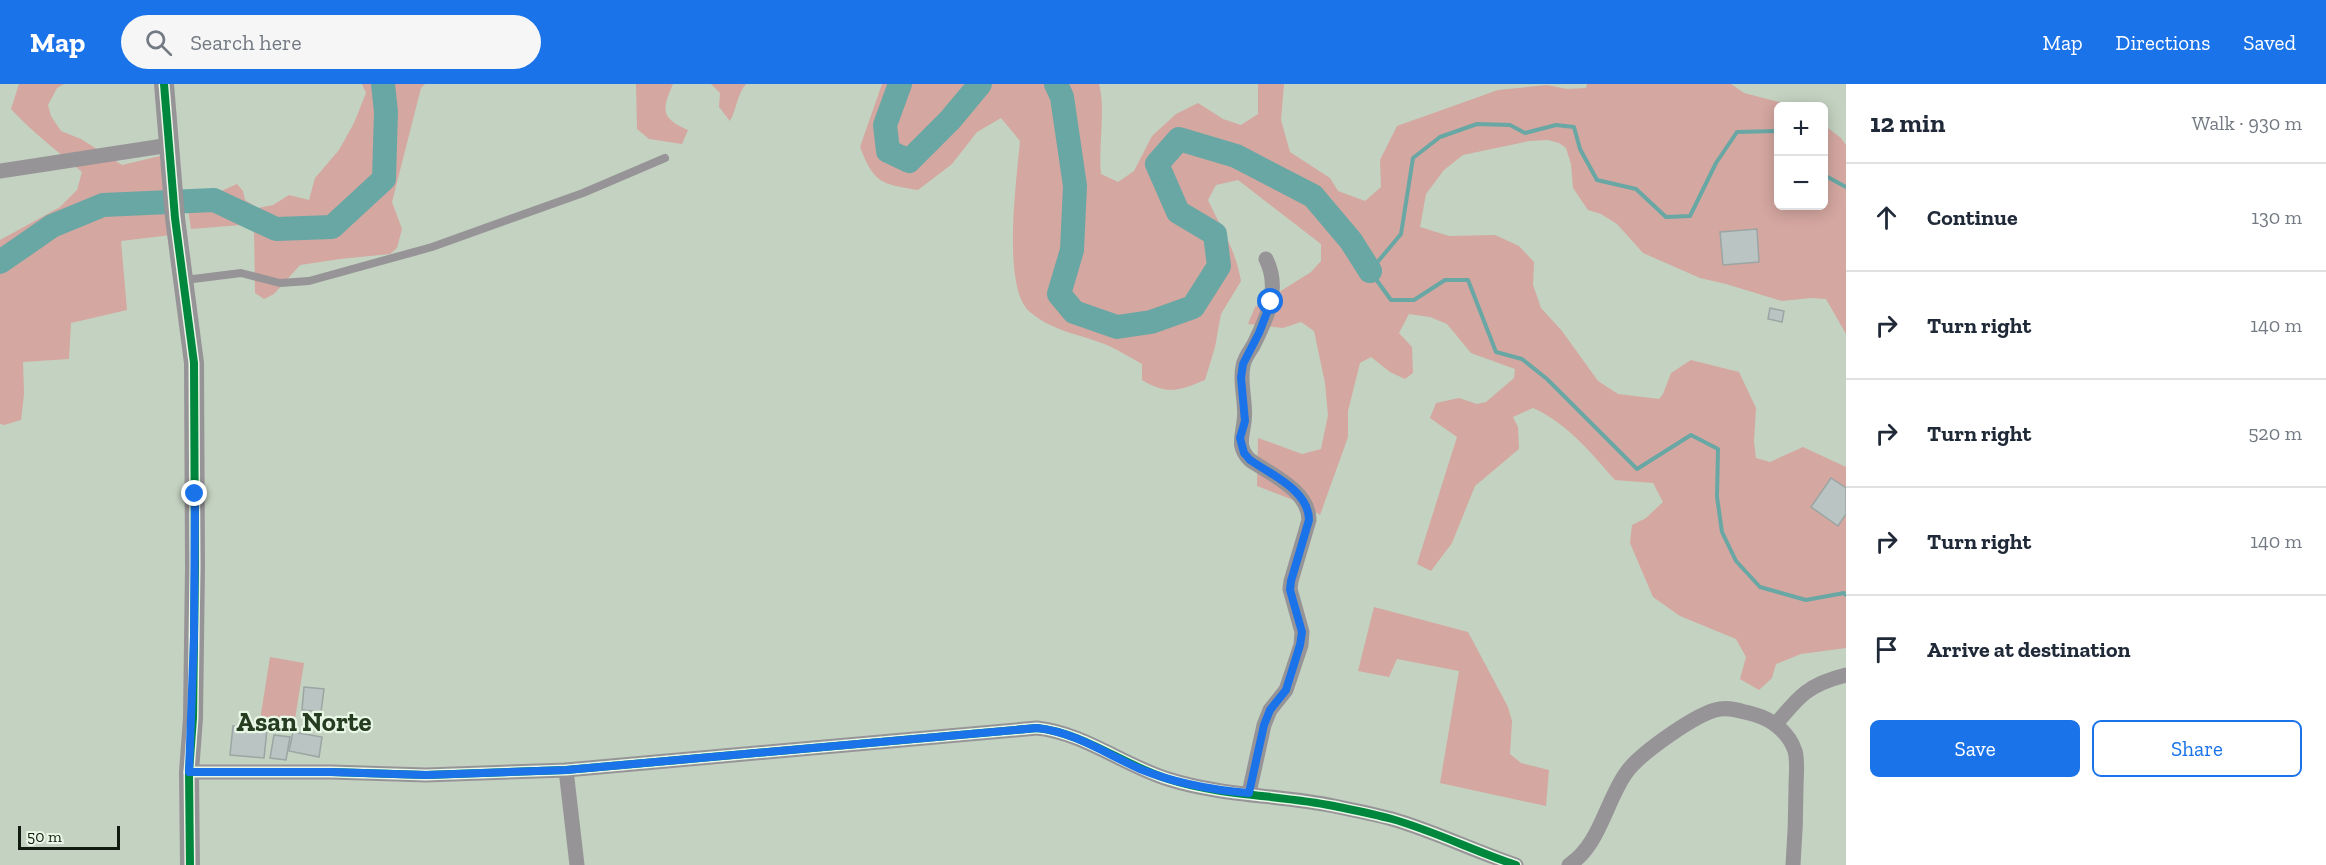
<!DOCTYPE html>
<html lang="en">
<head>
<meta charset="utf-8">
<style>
	:root { --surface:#fff; --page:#f6f6f7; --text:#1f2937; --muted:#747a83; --line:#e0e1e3; --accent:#1a73e8 }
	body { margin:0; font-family:"Zilla Slab",serif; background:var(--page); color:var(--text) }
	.controls { position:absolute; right:18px; top:18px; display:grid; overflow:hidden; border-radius:9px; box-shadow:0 3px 15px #0003 }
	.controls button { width:54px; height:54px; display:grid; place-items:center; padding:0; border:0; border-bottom:2px solid var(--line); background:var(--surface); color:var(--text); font:30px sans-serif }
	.scale { position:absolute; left:18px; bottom:15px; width:102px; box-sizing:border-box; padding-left:6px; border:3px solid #111b0f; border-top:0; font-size:16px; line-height:21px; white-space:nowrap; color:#111b0f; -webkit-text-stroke:4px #e9f7e6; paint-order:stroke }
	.stop { position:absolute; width:18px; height:18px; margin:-14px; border:4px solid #1a73e8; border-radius:50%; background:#fff }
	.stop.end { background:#1a73e8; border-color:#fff; box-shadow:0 2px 6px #0008 }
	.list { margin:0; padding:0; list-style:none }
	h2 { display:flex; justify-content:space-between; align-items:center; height:78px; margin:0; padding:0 24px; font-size:26px }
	h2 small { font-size:20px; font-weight:400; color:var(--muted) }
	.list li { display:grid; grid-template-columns:39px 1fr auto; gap:18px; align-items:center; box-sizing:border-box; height:108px; padding:0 24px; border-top:2px solid var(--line) }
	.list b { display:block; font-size:22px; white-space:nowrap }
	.list em { font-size:20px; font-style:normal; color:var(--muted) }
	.actions { display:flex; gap:12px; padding:18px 24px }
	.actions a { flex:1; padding:14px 0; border:2px solid var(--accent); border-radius:9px; text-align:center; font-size:21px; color:var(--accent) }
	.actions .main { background:var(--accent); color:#fff }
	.icon { flex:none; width:33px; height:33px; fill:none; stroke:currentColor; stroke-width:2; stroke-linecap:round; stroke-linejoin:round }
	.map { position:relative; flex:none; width:1846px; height:781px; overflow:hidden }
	header { display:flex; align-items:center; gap:36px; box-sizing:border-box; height:84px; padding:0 30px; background:var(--accent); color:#fff }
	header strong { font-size:28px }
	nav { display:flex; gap:33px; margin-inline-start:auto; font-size:21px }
	.search { width:420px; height:54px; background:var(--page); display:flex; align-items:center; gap:15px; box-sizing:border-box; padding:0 21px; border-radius:33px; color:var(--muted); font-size:22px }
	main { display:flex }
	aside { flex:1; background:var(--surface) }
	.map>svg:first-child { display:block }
	.green { fill:#d4a7a0 }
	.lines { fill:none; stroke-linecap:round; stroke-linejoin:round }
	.stream { stroke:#69a7a5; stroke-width:4 }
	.river { stroke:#69a7a5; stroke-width:24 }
	.building { fill:#bac4c3; stroke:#9ba5a3; stroke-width:1.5 }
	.service { stroke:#979498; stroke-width:8 }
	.minor { stroke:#979498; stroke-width:15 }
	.tertiary { stroke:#979498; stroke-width:20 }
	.cycleway-casing { stroke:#e9f7e6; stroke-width:11 }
	.cycleway { stroke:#00873e; stroke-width:8 }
	.route { stroke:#1a73e8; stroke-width:8 }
	.labels { text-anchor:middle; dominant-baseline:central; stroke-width:4.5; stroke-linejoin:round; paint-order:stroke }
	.quarter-label { font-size:27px; font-weight:bold; fill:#263c21; stroke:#e9f7e6 }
</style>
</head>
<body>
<header>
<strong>Map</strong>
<div class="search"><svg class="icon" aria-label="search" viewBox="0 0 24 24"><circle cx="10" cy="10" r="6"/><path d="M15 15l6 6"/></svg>Search here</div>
<nav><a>Map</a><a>Directions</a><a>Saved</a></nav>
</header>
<main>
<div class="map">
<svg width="1846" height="781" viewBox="0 0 1846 781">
	<rect width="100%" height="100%" fill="#c4d2c1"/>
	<!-- green -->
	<g class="green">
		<path d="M19,0h45l-7,4 -9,17 3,11 10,15 20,8 41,26 38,-9 11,79 -50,6 6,69 -56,13 -2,36 -46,3 1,32 -3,26 -17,5 -4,-1v-184l60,-33 17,-17 5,-18c-24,-21 -49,-39 -71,-63z"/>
		<polygon points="362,0 425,0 421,4 392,118 402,145 397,164 390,170 340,175 300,181 274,210 264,215 255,209 254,140 191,145 186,112 221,107 237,100 243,107 245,116 258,124 273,121 289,111 309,116 315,94 339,66 354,39 366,9"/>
		<path d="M636,0h37c-11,25 -13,34 15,46l-6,14 -33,-5 -12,-10z"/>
		<path d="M711,0h35c-9,10 -9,24 -16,37l-11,-14 1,-14z"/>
		<path d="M882,0h217c7,25 -1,61 2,90l17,8 16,-11 18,-35 24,-22 22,-11 25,16 18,6 17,-11v-30h26l-3,36 9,32 40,26 8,13 27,10 16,-14 -1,-27 17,-34 101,-36 49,-5 20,4 19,-1 1,-4h144l13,9 50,13h-16v100h46v-81l17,13 5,7v189l-20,-35 -15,-1 -29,3 -56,-17 -26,-6 -57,-25 -26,-29 -16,-10 -13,-4 -15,-22 -2,-24 -5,-16 -7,-5 -11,-3 -19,1 -66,14 -19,15 -18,24 -6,33 29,9 46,-1 24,11 15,16 -1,23 8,23 21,23 36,50 20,13 41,5 4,-5 8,-21 20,-13 48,12 17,36 -2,34 2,16 14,4 33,-15 43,20v181l-45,6 -25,10 -4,14 -13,12 -19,-11 6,-22 -10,-18 -56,-23 -27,-19 -23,-54 2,-18 14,-7 17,-16 -10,-19 -38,-3c-24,-27 -48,-57 -82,-72l-20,9 5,10 1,22 -44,37 -23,57 -21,28 -14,-7 40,-127 -27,-19 6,-15 23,-5 18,6 9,-2 28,-24 1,-9 -44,-16 -24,-29 -17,-7 -21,-3 -10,19 13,14 1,26 -8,6 -15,-7 -19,-15 -11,6 -12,48v26l-28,78 -19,-12 -44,-17 1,-48 44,16 19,-5 7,-34 -3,-32 -11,-52 -13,-9 -18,6 -35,-4 7,-17 56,-35 10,-11v-17l-83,-64 -22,5 -8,15c14,30 27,48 33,81l-20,33 -6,33 -10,33c-26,11 -38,15 -63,0v-16c-11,-6 -22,-13 -33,-18 -27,-12 -54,-13 -79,-34 -29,-24 -13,-135 -10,-171l-19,-23 -24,14 -25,32 -34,26c-36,-6 -44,-6 -58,-43z"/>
		<polygon points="1374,523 1468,548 1508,623 1512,637 1510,670 1521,679 1549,686 1546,722 1440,699 1459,587 1397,575 1389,593 1358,587"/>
		<polygon points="270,573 304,579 294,641 260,636"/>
	</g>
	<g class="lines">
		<!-- stream -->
		<g class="stream">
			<polyline points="1778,50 1776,47 1737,48 1716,79 1690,132 1666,133 1636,105 1597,96 1580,65 1574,43 1556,41 1525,49 1510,41 1477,40 1440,53 1413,74 1401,150 1370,187 1391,216 1414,216 1445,196 1468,196 1496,268 1522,275 1547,295 1637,385 1691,351 1718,365 1717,413 1722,448 1736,477 1760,503 1806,516 1844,509 1846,511"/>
			<polyline points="1824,91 1846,103"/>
		</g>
		<!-- river -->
		<g class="river">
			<polyline points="900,0 885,41 888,67 909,77 950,36 980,0"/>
			<polyline points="1056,0 1062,13 1075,102 1072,166 1059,210 1074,228 1117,243 1151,238 1193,223 1219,182 1215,150 1178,128 1157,80 1179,55 1236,72 1313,112 1351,157 1370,187"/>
			<polyline points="0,178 52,142 103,121 214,116 276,145 332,143 384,95 386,28 383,0"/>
		</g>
	</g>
	<!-- building -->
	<g class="building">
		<polygon points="1757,145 1759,178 1723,181 1720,148"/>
		<polygon points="1770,224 1784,227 1782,238 1768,235"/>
		<polygon points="1831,394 1846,404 1846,430 1838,442 1811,423"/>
		<polygon points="304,603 324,605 321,628 302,626"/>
		<polygon points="233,642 267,645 264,674 230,671"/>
		<polygon points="293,648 322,653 319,673 289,667"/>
		<polygon points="274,651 290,653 286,676 270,674"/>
	</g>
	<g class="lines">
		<!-- service -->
		<polyline class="service" points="185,196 241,189 280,199 309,197 432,163 583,109 665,74"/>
		<!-- minor -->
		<g class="minor">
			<polyline points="0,87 170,61"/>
			<path d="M1776,640c23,-28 33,-40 70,-49"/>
			<polyline points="566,686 577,781"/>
			<path d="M189,688h142l95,3 140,-5 471,-42c47,5 86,37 131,51 53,17 112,16 166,27 19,4 39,8 58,13 42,12 82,32 124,46"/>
			<path d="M1249,709l15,-68 6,-15 16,-20 15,-45 1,-13 -12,-43 1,-8 18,-61c0,-29 -37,-45 -59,-60 -13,-13 -8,-22 -6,-38 3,-19 -5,-37 -1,-56 1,-7 6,-14 10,-20 14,-28 28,-57 13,-87"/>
			<path d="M1569,781c31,-20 37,-64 57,-92 13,-19 72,-61 94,-64 12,-2 24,3 36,6 17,5 33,18 39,36 3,11 1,25 1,36 0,26 -1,52 -3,78"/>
		</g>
		<!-- tertiary -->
		<polyline class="tertiary" points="164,0 175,134 194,279 195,482 193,634 189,688 190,781"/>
		<defs>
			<g id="cycleway">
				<polyline points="164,0 175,134 194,279 195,482 193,634 189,688 190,781"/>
				<path d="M189,688h142l95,3 140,-5 471,-42c47,5 86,37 131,51 53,17 112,16 166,27 19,4 39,8 58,13 42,12 82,32 124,46"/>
			</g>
		</defs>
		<!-- cycleway casing -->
		<use href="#cycleway" class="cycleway-casing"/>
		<!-- cycleway -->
		<use href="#cycleway" class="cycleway"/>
	</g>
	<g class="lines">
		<!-- route -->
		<path class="route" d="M195,410l-1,142 -5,136h142l95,3 140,-5 471,-42c38,4 69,26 103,41 34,14 72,21 109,24l15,-68 6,-15 16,-20 14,-45 2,-13 -12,-42 1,-9 18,-61c0,-29 -37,-45 -59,-60l-6,-7 -4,-15 5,-17 -4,-43 2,-14 16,-31 12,-31"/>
	</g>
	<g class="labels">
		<!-- quarter labels -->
		<g class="quarter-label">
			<text x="304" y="638">Asan Norte</text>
		</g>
	</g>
</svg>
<div class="controls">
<button>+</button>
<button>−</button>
</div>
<div class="scale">50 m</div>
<div class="stop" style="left:1271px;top:218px"></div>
<div class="stop end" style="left:195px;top:410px"></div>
</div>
<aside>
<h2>12 min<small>Walk · 930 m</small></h2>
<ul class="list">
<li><svg class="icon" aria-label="ahead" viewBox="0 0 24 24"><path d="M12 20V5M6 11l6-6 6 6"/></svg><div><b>Continue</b></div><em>130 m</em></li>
<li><svg class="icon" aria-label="right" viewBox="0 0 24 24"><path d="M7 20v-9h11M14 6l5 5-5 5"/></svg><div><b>Turn right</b></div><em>140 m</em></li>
<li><svg class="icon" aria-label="right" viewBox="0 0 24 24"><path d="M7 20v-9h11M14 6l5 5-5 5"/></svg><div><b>Turn right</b></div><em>520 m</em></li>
<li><svg class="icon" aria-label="right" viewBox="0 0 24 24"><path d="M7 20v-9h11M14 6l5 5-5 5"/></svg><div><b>Turn right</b></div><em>140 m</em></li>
<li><svg class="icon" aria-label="arrive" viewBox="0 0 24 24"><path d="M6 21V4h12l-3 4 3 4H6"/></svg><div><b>Arrive at destination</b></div></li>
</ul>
<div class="actions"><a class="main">Save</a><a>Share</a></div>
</aside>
</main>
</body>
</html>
